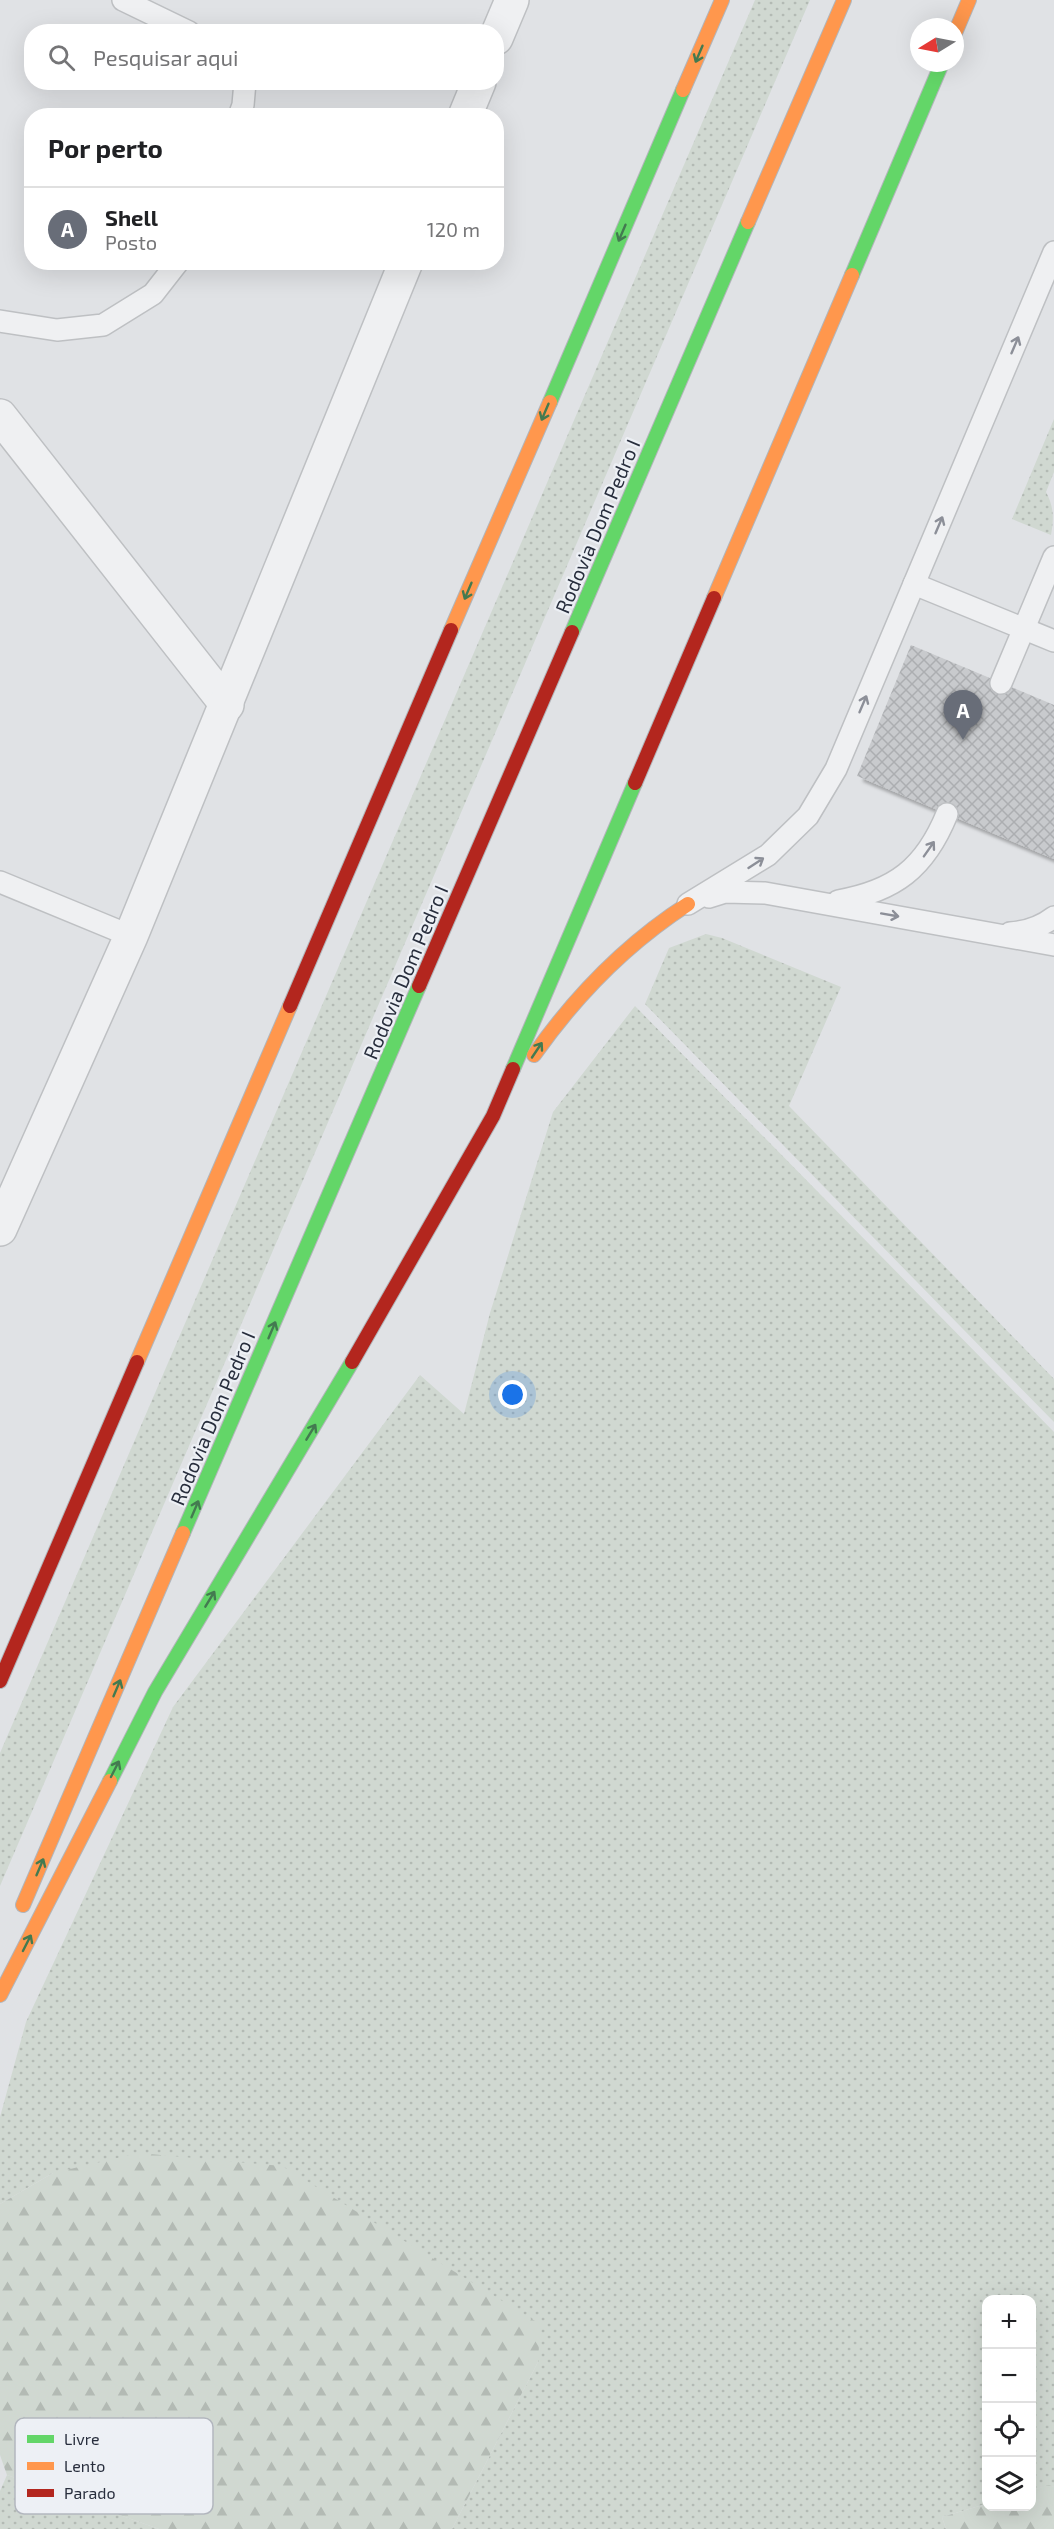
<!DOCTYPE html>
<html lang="pt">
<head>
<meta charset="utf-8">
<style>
	:root { --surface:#fff; --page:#f2f2f2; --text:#202124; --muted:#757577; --line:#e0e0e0; --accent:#686d78 }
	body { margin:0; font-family:"Exo 2",sans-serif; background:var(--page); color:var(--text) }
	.controls { position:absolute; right:18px; bottom:18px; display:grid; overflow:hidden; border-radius:12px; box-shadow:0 6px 24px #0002 }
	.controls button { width:54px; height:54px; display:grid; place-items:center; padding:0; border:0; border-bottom:2px solid var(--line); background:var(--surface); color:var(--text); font:30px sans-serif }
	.compass { position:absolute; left:910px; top:18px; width:54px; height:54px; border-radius:50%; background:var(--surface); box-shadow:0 6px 24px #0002; rotate:260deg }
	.you { position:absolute; left:513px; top:1395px; width:21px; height:21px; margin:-15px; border:4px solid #fff; border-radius:50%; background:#1a73e8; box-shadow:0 0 0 9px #1a73e833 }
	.badge { display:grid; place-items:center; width:39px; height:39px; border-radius:50%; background:var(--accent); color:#fff; font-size:20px; font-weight:700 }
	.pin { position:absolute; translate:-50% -50px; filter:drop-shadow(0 2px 3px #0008) }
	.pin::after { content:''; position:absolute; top:32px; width:21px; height:18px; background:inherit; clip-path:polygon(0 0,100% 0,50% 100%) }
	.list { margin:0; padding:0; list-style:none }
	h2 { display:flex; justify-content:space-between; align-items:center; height:78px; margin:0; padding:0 24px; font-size:26px }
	h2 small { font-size:20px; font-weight:400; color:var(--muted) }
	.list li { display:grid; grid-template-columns:39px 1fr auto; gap:18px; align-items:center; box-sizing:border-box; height:84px; padding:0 24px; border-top:2px solid var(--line) }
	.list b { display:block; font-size:22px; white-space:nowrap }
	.list p { margin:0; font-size:20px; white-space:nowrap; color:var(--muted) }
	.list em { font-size:20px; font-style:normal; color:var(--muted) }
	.icon { flex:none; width:33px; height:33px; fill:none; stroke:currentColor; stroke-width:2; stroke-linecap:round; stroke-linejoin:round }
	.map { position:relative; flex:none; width:1054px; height:2529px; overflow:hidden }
	.search { position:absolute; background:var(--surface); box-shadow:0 6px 24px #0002; left:24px; top:24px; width:480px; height:66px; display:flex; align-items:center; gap:15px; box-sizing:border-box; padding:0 21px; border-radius:24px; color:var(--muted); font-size:22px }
	.panel { position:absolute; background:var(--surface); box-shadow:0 6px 24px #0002; left:24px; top:108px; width:480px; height:162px; border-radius:24px }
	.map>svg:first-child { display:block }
	.grass { fill:url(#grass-dots) }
	.forest { fill:url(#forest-firs) }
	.building { fill:url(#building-cross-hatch); filter:url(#shadow) }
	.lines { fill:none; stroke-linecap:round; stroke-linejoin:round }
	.lane-casing { stroke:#bec0c3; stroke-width:24 }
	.street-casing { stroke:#bec0c3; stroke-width:36 }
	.fast-casing { stroke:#b2b5ba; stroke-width:16 }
	.slow-casing { stroke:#b2b5ba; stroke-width:16 }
	.jam-casing { stroke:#b2b5ba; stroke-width:16 }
	.lane { stroke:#eff0f2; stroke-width:21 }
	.street { stroke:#eff0f2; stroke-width:33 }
	.fast { stroke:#63d668; stroke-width:14 }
	.slow { stroke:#ff974d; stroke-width:14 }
	.jam { stroke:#b3261e; stroke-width:14 }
	.oneway { stroke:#437a50 }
	.oneway2 { stroke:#8c8f98 }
	.labels { text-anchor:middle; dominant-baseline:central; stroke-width:4.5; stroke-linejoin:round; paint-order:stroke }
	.street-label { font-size:20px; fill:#282e3d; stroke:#edf0f5 }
	.key { fill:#edf0f5; stroke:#b2b6be; stroke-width:1.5 }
	.key-label { font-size:16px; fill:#282e3d }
</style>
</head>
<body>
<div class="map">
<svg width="1054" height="2529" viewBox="0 0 1054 2529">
	<defs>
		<pattern id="grass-dots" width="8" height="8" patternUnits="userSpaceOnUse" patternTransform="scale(1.5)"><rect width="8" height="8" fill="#d0d8d1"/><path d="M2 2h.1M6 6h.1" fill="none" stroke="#b3bab4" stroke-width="1.8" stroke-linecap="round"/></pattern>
		<pattern id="forest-firs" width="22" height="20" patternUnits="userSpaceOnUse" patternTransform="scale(1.5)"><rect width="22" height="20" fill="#d0d8d1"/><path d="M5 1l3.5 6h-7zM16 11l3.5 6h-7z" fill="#b3bab4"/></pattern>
		<pattern id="building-cross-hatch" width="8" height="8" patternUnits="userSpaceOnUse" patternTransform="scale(1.5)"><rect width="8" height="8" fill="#c8cacd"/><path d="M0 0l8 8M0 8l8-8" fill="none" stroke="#acaeb1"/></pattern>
		<filter id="shadow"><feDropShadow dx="5.5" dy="5.5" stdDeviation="1.5" flood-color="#0004"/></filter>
	</defs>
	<rect width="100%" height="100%" fill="#e0e2e5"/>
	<!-- grass -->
	<g class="grass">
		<polygon points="755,0 810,0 0,1886 0,1753"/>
		<path d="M1054,419v53l-8,20c8,15 8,26 5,43l-39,-16z"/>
		<polygon points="706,934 722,938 841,987 789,1106 1054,1379 1054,1422 645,1004 669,948"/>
		<polygon points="635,1006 1054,1432 1054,2487 1048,2486 1032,2490 1032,2300 986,2300 986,2504 942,2517 946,2529 452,2529 538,2362 53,2173 0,2204 0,2117 26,2022 173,1707 420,1375 464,1414 490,1313 553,1112"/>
		<polygon points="7,2475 159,2529 0,2529 0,2491"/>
	</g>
	<!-- forest -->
	<g class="forest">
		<polygon points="139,2153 282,2166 540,2324 538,2362 452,2529 159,2529 7,2475 0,2455 0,2204 53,2173"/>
		<polygon points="1049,2485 1054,2487 1054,2529 946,2529 942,2517 986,2504 986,2506 1032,2506 1032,2490"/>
	</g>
	<!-- building -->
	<polygon class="building" points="911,645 1054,705 1054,859 857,776"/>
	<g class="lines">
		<defs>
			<g id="lane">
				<polyline points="123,0 189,32"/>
				<polyline points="239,116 243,105 245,82"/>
				<polyline points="0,321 57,330 103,325 153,294 178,262"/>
				<polyline points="914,584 1054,641"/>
				<polyline points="1001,683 1054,557"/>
				<polyline points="0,882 131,936"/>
				<polyline points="709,897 725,892 765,893 1054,945"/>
				<path d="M838,901c57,-10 87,-33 109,-87"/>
				<polyline points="688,904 768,855 808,816 836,769 1054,252"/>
				<path d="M1010,933c16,-1 31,-6 44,-16"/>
			</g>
			<g id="street">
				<polyline points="496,38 512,0"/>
				<polyline points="465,116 479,82"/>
				<polyline points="0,416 227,705"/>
				<polyline points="0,1229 131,936 406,262"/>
			</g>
			<g id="fast">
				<polyline points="852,275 942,63"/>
				<polyline points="550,402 683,90"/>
				<polyline points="572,632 748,222"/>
				<polyline points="513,1069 635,783"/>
				<polyline points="183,1533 419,986"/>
				<polyline points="110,1781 155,1692 352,1362"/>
			</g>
			<g id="slow">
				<polyline points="955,33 969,0"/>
				<polyline points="683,90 722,0"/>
				<polyline points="748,222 844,0"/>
				<polyline points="714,598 852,275"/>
				<polyline points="451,630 550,402"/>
				<path d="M534,1055c43,-61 92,-111 154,-151"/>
				<polyline points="137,1362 290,1006"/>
				<polyline points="23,1905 183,1533"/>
				<polyline points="0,1995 110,1781"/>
			</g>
			<g id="jam">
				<polyline points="635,783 714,598"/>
				<polyline points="419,986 572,632"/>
				<polyline points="290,1006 451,630"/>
				<polyline points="352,1362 493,1116 513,1069"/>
				<polyline points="0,1681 137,1362"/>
			</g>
		</defs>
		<!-- lane casing -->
		<use href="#lane" class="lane-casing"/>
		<!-- street casing -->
		<use href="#street" class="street-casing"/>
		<!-- fast casing -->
		<use href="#fast" class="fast-casing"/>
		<!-- slow casing -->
		<use href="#slow" class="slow-casing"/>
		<!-- jam casing -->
		<use href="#jam" class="jam-casing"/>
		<!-- lane -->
		<use href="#lane" class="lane"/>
		<!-- street -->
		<use href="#street" class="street"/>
		<!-- fast -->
		<use href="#fast" class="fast"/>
		<!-- slow -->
		<use href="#slow" class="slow"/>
		<!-- jam -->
		<use href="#jam" class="jam"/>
	</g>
	<!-- one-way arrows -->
	<defs><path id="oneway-shaft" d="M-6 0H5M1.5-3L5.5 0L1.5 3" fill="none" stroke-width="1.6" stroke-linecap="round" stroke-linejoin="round" transform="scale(1.5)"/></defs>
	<g class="oneway">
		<use href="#oneway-shaft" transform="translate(699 54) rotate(113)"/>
		<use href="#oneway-shaft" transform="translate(622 233) rotate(113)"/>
		<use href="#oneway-shaft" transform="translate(545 412) rotate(113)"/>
		<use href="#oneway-shaft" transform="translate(468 591) rotate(113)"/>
		<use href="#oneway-shaft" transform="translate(537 1050) rotate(-56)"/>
		<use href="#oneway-shaft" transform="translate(272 1330) rotate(-67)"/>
		<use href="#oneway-shaft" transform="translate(311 1432) rotate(-59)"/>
		<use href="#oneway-shaft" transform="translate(195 1509) rotate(-67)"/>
		<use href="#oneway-shaft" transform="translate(210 1599) rotate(-59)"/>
		<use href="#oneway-shaft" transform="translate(117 1688) rotate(-67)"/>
		<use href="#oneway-shaft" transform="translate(115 1769) rotate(-63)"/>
		<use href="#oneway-shaft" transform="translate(40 1867) rotate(-67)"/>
		<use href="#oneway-shaft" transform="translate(27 1943) rotate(-63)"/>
	</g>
	<g class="oneway2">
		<use href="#oneway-shaft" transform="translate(1015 345) rotate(-67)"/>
		<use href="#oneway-shaft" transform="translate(939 525) rotate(-67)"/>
		<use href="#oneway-shaft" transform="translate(863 704) rotate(-67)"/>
		<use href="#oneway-shaft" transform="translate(929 849) rotate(-55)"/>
		<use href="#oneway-shaft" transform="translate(756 863) rotate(-33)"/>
		<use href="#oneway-shaft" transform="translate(890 915) rotate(10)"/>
	</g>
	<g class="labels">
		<!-- street labels -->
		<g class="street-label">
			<text transform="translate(597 526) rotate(-67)">Rodovia Dom Pedro I</text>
			<text transform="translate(405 972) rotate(-67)">Rodovia Dom Pedro I</text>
			<text transform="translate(212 1418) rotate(-67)">Rodovia Dom Pedro I</text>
		</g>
	</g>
	<!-- legend -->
	<rect x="15" y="2418" width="198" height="96" rx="9" class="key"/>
	<rect x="27" y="2435" width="27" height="8" fill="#63d668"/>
	<rect x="27" y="2462" width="27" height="8" fill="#ff974d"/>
	<rect x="27" y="2489" width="27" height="8" fill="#b3261e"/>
	<g class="key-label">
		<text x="64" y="2445">Livre</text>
		<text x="64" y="2472">Lento</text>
		<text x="64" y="2499">Parado</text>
	</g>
</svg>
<div class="controls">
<button>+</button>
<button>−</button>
<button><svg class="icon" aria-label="locate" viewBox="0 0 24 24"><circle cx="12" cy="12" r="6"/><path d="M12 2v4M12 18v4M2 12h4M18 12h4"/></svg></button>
<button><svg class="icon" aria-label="layers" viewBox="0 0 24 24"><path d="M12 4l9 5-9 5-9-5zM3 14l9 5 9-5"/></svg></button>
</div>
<svg class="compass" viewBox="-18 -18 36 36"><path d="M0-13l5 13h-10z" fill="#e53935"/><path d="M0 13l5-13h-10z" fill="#757577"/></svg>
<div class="you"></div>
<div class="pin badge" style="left:963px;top:740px">A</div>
<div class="search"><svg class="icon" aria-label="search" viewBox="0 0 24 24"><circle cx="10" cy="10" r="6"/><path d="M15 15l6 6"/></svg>Pesquisar aqui</div>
<section class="panel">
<h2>Por perto<small></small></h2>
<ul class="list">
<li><span class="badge">A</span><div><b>Shell</b><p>Posto</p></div><em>120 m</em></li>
</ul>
</section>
</div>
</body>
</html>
